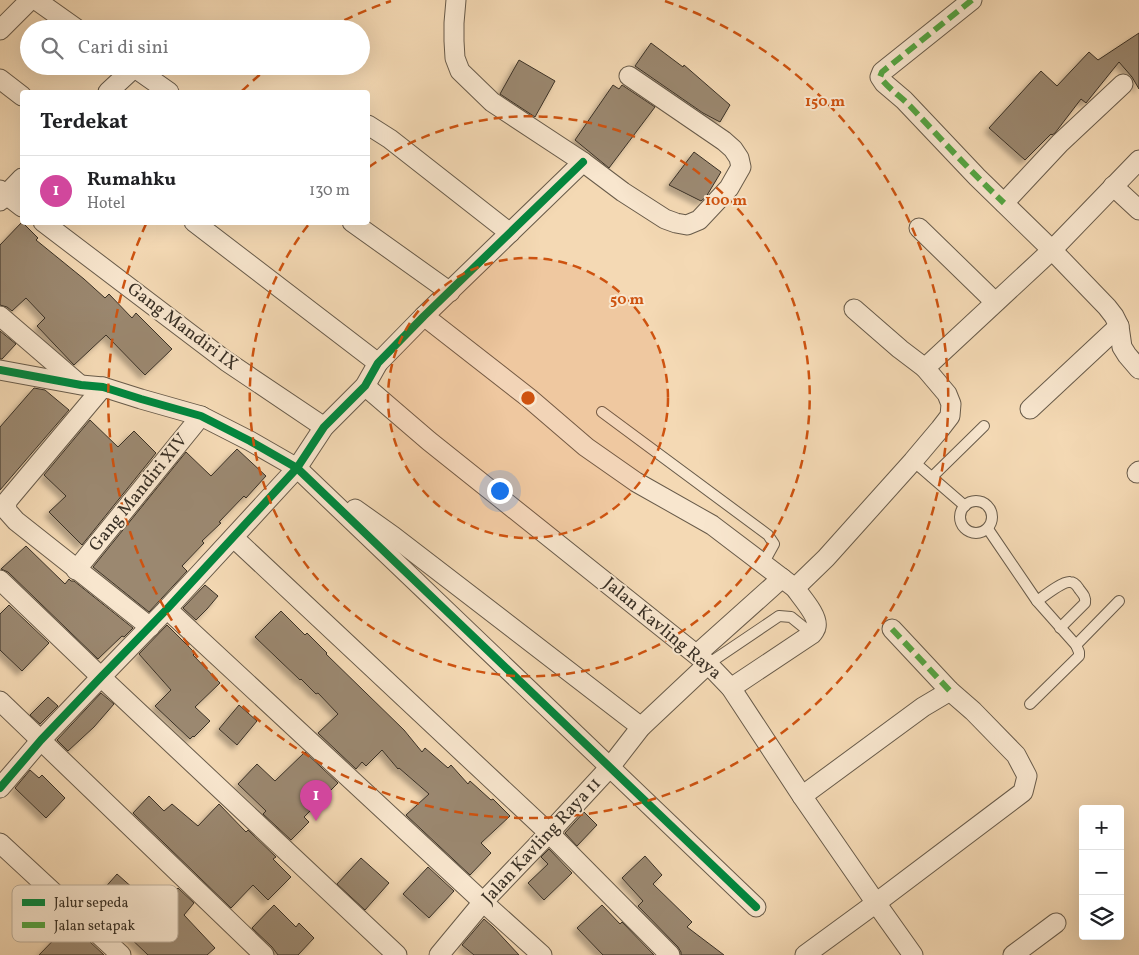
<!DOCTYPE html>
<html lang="id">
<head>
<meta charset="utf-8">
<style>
	:root { --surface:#fff; --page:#f2f2f2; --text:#202124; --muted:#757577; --line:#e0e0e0; --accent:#8f2418 }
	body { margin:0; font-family:Vollkorn,serif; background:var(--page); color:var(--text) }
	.controls { position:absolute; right:15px; bottom:15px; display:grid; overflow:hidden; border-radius:5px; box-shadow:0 5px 20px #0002 }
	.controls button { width:45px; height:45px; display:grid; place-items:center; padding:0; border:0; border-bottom:1px solid var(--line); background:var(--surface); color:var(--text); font:25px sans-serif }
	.you { position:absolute; left:499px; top:490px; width:18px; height:18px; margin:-12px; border:4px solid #fff; border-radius:50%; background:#1a73e8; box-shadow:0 0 0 8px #1a73e833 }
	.badge { display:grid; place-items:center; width:32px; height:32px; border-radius:50%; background:var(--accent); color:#fff; font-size:16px; font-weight:700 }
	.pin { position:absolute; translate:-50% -41px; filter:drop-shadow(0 1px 2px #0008) }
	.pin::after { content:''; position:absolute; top:26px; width:18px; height:15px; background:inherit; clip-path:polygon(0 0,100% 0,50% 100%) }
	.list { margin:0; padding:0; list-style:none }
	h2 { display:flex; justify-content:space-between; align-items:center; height:65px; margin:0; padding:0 20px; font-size:21px }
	h2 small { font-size:16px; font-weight:400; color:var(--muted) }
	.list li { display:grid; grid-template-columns:32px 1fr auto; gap:15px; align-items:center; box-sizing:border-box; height:70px; padding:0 20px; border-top:1px solid var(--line) }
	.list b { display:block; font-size:19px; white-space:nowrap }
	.list p { margin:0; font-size:16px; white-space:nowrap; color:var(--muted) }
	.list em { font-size:16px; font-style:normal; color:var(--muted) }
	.icon { flex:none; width:28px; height:28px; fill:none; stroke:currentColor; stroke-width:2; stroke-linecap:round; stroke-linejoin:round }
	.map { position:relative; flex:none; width:1139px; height:955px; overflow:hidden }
	.search { position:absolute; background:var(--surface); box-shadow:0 5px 20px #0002; left:20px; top:20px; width:350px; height:55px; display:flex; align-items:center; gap:12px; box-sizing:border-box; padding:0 18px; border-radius:28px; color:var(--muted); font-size:19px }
	.panel { position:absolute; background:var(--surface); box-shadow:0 5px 20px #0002; left:20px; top:90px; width:350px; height:135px; border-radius:5px }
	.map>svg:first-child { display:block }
	.building { fill:#9b8870; stroke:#3a3126; filter:url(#shadow) }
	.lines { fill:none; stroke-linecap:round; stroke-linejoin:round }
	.service-casing { stroke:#685b4a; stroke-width:12 }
	.minor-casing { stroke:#685b4a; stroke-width:21 }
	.service { stroke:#f8e6ce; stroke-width:10 }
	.minor { stroke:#f8e6ce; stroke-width:19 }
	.quiet { stroke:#54a542; stroke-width:6; stroke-dasharray:12 6; stroke-linecap:butt }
	.cycleway-casing { stroke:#f8e6ce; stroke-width:11 }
	.cycleway { stroke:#00873e; stroke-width:8 }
	.ring { fill:none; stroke:#ce5310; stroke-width:2.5; stroke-dasharray:9 6 }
	.labels { text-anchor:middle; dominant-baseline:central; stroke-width:4; stroke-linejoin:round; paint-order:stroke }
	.street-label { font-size:18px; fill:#3a3126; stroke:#f8e6ce }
	.key { fill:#f8e6ce; stroke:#bfb09c; stroke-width:1 }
	.key-label { font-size:14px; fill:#3a3126 }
	.centre { fill:#ce5310; stroke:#f8e6ce; stroke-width:2.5 }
	.ring-label { font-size:15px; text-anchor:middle; font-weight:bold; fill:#ce5310; stroke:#f8e6ce; stroke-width:4; stroke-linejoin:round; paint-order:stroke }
</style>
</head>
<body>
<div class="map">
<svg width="1139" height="955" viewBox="0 0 1139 955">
	<defs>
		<filter id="shadow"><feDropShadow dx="-4.5" dy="4.5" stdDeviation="2.5" flood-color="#0004"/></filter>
	</defs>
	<rect width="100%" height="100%" fill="#f4d9b4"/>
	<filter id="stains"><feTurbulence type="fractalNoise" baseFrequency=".004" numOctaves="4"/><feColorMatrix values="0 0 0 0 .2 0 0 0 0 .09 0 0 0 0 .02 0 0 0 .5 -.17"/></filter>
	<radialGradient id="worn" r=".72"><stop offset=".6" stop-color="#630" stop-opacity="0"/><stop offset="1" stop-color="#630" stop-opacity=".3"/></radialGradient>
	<!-- building -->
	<g class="building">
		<polygon points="1139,33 1139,89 1132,77 1119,62 1086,103 1081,99 1055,133 1052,135 1051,134 1025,160 989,128 1041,71 1057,86 1089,52 1098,60"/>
		<polygon points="651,43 683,67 684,65 730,105 720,122 703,113 635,66"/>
		<polygon points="519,60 555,81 535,117 500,94"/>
		<polygon points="613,85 619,89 622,85 655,107 609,168 575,140"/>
		<polygon points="694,152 721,172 706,197 701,201 669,185"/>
		<polygon points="22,222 38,238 36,240 84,279 105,298 109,294 132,318 136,313 172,349 145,375 106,335 74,365 37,326 45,318 26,298 12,311 7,307 0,305 0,245"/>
		<polygon points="0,331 16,344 2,359 0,359"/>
		<polygon points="34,388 45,390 69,410 0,490 0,427"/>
		<polygon points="90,420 118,447 134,431 156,453 82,545 49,512 66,496 44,475"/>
		<polygon points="237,449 266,476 246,498 244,496 219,522 221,523 202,541 204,543 182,566 187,571 149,612 93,567 186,452 211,476"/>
		<polygon points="26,546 65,584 69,579 71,581 74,581 133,628 124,637 122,636 98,659 8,572 1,569"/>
		<polygon points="205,585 218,596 207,609 196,620 183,608"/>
		<polygon points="9,605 49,643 22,671 0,650 0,614"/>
		<polygon points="281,611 305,635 307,633 327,653 326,654 404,730 422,752 425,748 448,768 451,765 468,784 470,781 491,800 493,799 510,816 481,843 491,853 470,875 406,815 429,794 399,768 398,769 382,750 366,766 362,762 356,769 318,733 338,714 318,693 316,694 301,679 300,680 255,637"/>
		<polygon points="167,625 195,653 193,655 220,683 195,707 210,721 194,737 193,736 190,739 155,706 171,690 139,654"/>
		<polygon points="101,693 114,704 94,727 68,751 57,740"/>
		<polygon points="48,697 58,706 40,724 30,715"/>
		<polygon points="239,705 257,721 237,745 219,729"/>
		<polygon points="305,752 338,783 304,817 309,822 291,840 263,814 266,811 238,784 257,764 275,781"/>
		<polygon points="30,770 39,778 42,775 65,798 46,818 15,788"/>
		<polygon points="149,796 164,811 172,804 198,826 219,804 246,832 248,830 276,857 273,859 291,877 268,900 253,885 231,908 133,813"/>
		<polygon points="584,812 597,825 577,846 565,833"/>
		<polygon points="549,849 572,873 544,900 528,883 548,864 541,857"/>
		<polygon points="645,856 662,875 653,884 692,922 687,927 724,955 681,955 681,952 678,947 638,906 643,901 622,878"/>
		<polygon points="361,858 389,883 365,910 337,884"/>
		<polygon points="428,867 454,891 429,918 403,894"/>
		<polygon points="117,874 134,889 130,893 153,914 178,888 194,903 184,915 215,948 207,955 148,955 125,933 120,939 109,928 118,918 96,898"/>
		<polygon points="274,905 296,927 299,923 314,938 298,955 278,955 272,947 252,928"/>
		<polygon points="602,905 620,924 622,922 654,955 603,955 577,928"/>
		<polygon points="484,919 493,927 519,955 474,955 462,945"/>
		<polygon points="70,923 104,955 39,955"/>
	</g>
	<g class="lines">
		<defs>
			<g id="service">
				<polyline points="602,412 768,535 774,544 763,564"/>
				<polyline points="913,461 965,506"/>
				<polyline points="932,477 984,426"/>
				<circle cx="976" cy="517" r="16"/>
				<polyline points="988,529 1037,601 1076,645 1079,652 1079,656 1030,704"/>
				<path d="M1037,601c7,-5 26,-20 33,-19 5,0 7,4 9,7 4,5 7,8 6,14l-25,25"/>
				<polyline points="1076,645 1119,601"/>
				<polyline points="708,664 779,616 791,617 812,634"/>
			</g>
			<g id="minor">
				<polyline points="36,0 77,29"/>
				<polyline points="456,0 454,23 454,41 455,58 460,71 492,102 583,162 623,192 665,219 676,223 687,225 699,220 729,188 741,167 739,158 733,149 724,141 629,76"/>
				<polyline points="972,0 882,72 880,77 884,83 904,100 977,177 1052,250 1107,307 1114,316 1119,326 1122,347 1127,355 1139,369"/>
				<polyline points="0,30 30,0"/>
				<polyline points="132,66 169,92"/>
				<polyline points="0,79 22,96"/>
				<polyline points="108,92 136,66"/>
				<polyline points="368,125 390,139 510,233"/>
				<polyline points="1113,186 1139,210"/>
				<polyline points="0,190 22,207"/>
				<polyline points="0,201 22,178"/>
				<polyline points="1004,203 1060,143 1123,84"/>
				<polyline points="43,222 226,361 324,427"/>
				<polyline points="194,222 378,363"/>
				<polyline points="352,222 450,292"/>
				<polyline points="919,228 995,302"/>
				<polyline points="854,309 900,349 925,368"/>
				<polyline points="0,316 79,384"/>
				<polyline points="424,316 529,398 586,447 636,482 712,525 795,588"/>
				<polyline points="0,370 81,385 103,387 141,399 201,416 250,441 297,468 756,907"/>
				<polyline points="365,386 429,441 708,664 731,688 802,796 876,903 913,955"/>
				<polyline points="103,387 13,494 8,500 6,506 8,512 16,521 150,627"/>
				<polyline points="1030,409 1119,326"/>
				<polyline points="1137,473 1139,471"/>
				<polyline points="355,509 393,536 641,727"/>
				<polyline points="234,538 549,833 670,955"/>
				<polyline points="76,570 201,416"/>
				<polyline points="0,580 101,677 397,955"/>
				<polyline points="167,609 483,902 542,955"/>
				<polyline points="697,654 782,578"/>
				<path d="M731,688l81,-54c1,-1 4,-5 4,-7 3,-11 -15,-30 -21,-39l31,-30 87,-97 27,-32 10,-13 1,-12 -4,-10 -22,-26 127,-118 87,-90"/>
				<polyline points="0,701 264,955"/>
				<polyline points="0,788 41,740 101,677 167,609 297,468 324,427 365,386 378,363 424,316 583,162"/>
				<polyline points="802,796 923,707 950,691"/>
				<polyline points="0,843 121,955"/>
				<polyline points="439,955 483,902 549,833 610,767 641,727 708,664"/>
				<polyline points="805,955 876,903 1023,792 1027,776 1016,755 973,711 950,691 892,629"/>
				<polyline points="1013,955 1056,923"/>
			</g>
		</defs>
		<!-- service casing -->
		<use href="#service" class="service-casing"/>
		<!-- minor casing -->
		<use href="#minor" class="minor-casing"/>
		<!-- service -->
		<use href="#service" class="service"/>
		<!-- minor -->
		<use href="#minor" class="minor"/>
		<!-- quiet -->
		<g class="quiet">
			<path d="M972,0l-90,72 -2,5c8,11 20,19 30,29 31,33 61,66 94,97"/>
			<polyline points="134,68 136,66"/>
			<polyline points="892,629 950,691"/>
		</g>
		<defs>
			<g id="cycleway">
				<polyline points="0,370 81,385 103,387 141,399 201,416 250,441 297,468 756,907"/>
				<polyline points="0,788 41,740 101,677 167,609 297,468 324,427 365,386 378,363 424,316 583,162"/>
			</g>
		</defs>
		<!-- cycleway casing -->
		<use href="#cycleway" class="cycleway-casing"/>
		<!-- cycleway -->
		<use href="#cycleway" class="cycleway"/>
	</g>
	<!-- distance rings -->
	<circle cx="528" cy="398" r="140" fill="#ce5310" fill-opacity=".12"/>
	<g class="ring">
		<circle cx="528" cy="398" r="140"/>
		<path d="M369 167A280 280 0 1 1 309 224"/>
		<path d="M242 91A420 420 0 0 1 269 67M331 27A420 420 0 0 1 391 1M665 1A420 420 0 1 1 146 224"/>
	</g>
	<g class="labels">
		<!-- street labels -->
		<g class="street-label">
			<text transform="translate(182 327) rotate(37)">Gang Mandiri IX</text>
			<text transform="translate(139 493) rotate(-51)">Gang Mandiri XIV</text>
			<text transform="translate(662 629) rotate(40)">Jalan Kavling Raya</text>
			<text transform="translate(542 841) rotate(-47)">Jalan Kavling Raya 11</text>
		</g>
	</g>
	<!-- legend -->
	<rect x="12" y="885" width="166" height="57" rx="8" class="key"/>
	<rect x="22" y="899" width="23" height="7" fill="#00873e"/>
	<rect x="22" y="922" width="23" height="6" fill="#54a542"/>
	<g class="key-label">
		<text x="54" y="907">Jalur sepeda</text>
		<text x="54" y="930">Jalan setapak</text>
	</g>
	<circle cx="528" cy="398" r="8" class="centre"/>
	<g class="ring-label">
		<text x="825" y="106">150 m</text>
		<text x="726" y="205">100 m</text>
		<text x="627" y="304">50 m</text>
	</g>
	<rect width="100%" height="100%" filter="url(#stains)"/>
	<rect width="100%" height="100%" fill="url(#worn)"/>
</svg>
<div class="controls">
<button>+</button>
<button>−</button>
<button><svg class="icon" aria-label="layers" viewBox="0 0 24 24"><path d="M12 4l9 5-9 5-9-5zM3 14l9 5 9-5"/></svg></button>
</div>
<div class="you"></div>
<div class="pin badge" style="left:316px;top:821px;background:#d1479c">1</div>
<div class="search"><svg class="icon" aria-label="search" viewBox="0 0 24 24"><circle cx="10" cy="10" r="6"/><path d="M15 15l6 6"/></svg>Cari di sini</div>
<section class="panel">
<h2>Terdekat<small></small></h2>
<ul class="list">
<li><span class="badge" style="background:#d1479c">1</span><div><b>Rumahku</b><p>Hotel</p></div><em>130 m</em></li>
</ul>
</section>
</div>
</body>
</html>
